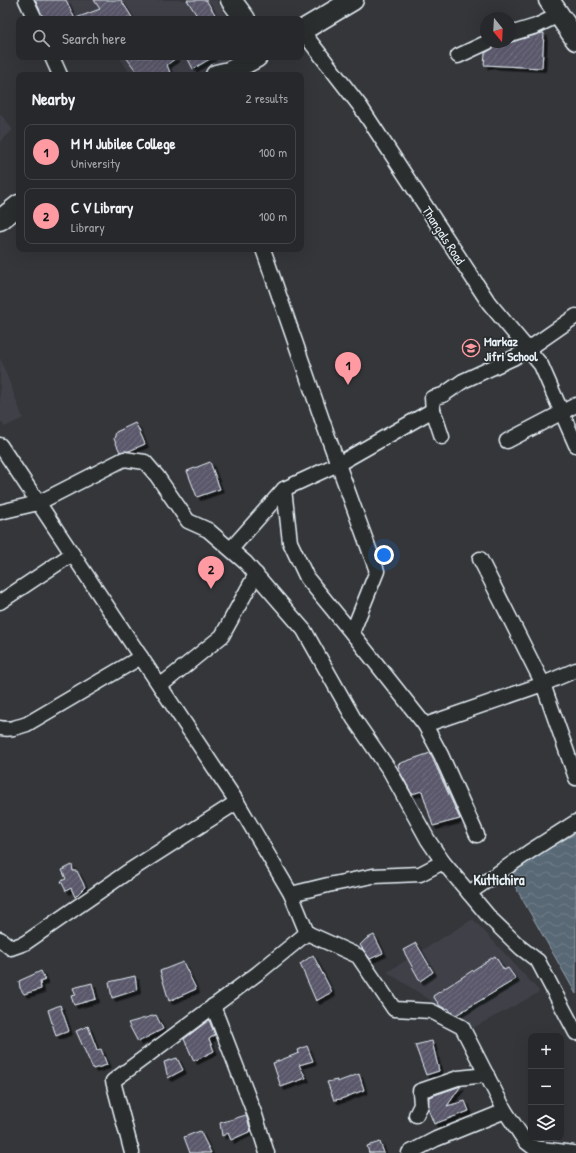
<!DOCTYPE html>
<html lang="en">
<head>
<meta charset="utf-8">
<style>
	:root { --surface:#27282c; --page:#333438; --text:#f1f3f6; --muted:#a4a6a9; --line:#434448; --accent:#ff9aa2 }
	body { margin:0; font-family:"Patrick Hand",sans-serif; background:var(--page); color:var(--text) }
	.controls { position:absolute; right:12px; bottom:12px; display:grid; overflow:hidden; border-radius:8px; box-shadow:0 4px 16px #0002 }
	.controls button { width:36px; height:36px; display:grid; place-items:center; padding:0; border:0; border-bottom:1px solid var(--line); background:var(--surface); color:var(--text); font:20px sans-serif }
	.compass { position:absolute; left:480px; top:12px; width:36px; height:36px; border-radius:50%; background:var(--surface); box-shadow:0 4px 16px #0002; rotate:162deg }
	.you { position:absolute; left:384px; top:555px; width:14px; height:14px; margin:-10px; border:3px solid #fff; border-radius:50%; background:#1a73e8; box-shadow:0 0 0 6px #1a73e833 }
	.badge { display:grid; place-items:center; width:26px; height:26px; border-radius:50%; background:var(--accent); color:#111; font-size:13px; font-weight:700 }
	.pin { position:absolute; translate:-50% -33px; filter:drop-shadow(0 1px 2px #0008) }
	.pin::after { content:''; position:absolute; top:21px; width:14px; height:12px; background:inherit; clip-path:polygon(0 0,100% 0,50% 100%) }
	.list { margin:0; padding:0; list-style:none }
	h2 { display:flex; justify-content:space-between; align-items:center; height:52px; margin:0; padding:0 16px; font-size:17px }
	h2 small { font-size:13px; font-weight:400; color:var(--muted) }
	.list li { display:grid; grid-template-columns:26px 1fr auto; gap:12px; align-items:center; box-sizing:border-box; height:56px; margin:0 8px 8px; padding:0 8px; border:1px solid var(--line); border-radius:8px }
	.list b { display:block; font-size:15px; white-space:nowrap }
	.list p { margin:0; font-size:13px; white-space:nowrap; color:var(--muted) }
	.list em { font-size:13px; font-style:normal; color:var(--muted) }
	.icon { flex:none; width:22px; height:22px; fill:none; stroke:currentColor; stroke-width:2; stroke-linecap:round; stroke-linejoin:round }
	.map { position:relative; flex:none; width:576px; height:1153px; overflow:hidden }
	.search { position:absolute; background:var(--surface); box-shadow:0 4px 16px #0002; left:16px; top:16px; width:288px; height:44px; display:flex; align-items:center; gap:10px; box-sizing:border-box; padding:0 14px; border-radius:8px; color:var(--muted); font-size:15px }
	.panel { position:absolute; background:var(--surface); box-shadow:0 4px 16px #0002; left:16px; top:72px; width:288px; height:180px; border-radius:8px }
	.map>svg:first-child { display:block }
	.built { fill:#3f4049 }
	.water { fill:url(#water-waves); stroke:#929fa9 }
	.building { fill:url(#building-hatch); stroke:#e8f1f8; filter:url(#shadow) }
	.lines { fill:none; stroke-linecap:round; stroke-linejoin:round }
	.street-casing { stroke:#e8f1f8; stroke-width:17 }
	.secondary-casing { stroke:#e8f1f8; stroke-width:23 }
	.street { stroke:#2a2d2e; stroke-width:14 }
	.secondary { stroke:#2a2d2e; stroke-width:20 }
	.labels { text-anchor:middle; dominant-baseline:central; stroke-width:3.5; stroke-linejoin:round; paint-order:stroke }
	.street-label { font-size:13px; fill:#e8f1f8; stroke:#2a2d2e }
	.poi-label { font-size:13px; font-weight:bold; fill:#e8f1f8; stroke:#2a2d2e; text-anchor:start }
	.neighbourhood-label { font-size:14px; font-weight:bold; fill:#e8f1f8; stroke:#2a2d2e }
</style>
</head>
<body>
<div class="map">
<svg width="576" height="1153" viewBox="0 0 576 1153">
	<defs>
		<pattern id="water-waves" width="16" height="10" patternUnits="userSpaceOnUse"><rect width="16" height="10" fill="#596875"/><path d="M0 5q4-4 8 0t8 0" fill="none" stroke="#717e89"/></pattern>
		<pattern id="building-hatch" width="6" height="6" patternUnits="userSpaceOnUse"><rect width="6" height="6" fill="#5a596b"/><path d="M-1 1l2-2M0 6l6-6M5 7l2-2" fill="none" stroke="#727181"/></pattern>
		<filter id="shadow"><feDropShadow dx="3.5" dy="3.5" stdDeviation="0" flood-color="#0009"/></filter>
	</defs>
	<rect width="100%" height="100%" fill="#34363a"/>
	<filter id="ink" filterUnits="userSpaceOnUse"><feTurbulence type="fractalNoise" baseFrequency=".025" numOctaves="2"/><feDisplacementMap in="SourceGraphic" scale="8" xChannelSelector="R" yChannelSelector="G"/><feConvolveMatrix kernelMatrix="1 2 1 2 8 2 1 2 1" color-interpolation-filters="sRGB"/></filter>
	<g filter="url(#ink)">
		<!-- built -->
		<g class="built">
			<polygon points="21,0 217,0 227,19 31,19"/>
			<polygon points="119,57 238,57 228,66 203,71 191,75 131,75"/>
			<polygon points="0,113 13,130 0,142"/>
			<polygon points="0,357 23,418 5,427 0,420"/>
			<polygon points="473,919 540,992 473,1028 387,972"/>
		</g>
		<!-- water -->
		<polygon class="water" points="576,833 576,994 507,872"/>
		<!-- building -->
		<g class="building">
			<polygon points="35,0 66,0 75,19 43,19"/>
			<polygon points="94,0 121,0 133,19 77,19 76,18 100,9"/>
			<polygon points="187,0 206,0 218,19 199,19"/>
			<polygon points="542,33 544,33 542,68 484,65 485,53 492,49 496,43 501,42 512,42"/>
			<polygon points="126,57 177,57 167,65 171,75 153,75 151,73 146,75 139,75"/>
			<polygon points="187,57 213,57 193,69"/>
			<polygon points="135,423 138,428 145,444 129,451 120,452 114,439 116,432"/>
			<polygon points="210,462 220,489 197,497 187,471"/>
			<polygon points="430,753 460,819 433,826 422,791 412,794 400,772 398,764"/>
			<polygon points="72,865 73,871 77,871 85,887 75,897 71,888 66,891 61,881 66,879 62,870"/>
			<polygon points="374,935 383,953 370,959 360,945 366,939"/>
			<polygon points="416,943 433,972 420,981 403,950"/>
			<polygon points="313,955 332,992 316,1001 300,964"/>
			<polygon points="495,956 504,970 508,968 516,979 456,1015 451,1012 448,1008 446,1009 440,1006 433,996"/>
			<polygon points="183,962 196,989 169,1001 160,971"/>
			<polygon points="41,971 45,980 40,982 41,989 24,994 20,988 19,981"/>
			<polygon points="135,976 137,990 112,998 109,982"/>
			<polygon points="92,983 96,999 74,1005 71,996 76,995 73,988"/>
			<polygon points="60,1005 69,1031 56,1036 48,1010"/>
			<polygon points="156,1015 163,1029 138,1042 128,1023"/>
			<polygon points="209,1020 215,1035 209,1039 214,1051 194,1061 184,1039"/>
			<polygon points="88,1026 97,1050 101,1049 107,1065 93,1069 76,1031"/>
			<polygon points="432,1041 439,1071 426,1075 415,1045"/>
			<polygon points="307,1046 313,1061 299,1065 306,1078 281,1087 273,1063 299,1053 298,1050"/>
			<polygon points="177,1058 183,1070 168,1078 164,1062"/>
			<polygon points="359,1074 364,1090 341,1099 334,1100 327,1082 337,1080 337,1082"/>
			<polygon points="461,1086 447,1106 465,1101 469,1111 434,1124 428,1109 429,1097"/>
			<polygon points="246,1115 251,1131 231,1140 228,1133 222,1136 220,1123"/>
			<polygon points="200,1131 211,1153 190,1153 184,1137"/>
			<polygon points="380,1142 384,1153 369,1153 367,1146"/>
		</g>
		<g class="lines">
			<defs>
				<g id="street">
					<polyline points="26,0 35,19"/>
					<polyline points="302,31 360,106 489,303 541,365 576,445"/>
					<polyline points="510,34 536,26 559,15"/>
					<polyline points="458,56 488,42"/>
					<polyline points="52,57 60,75"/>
					<polyline points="263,249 327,434 377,571 352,633 425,725 543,684 576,778"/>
					<polyline points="442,437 433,410 432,398 443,395 463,381 513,358 527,350 576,316"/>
					<polyline points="507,441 576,405"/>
					<polyline points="0,445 237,802 291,894 307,933 358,956 394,1009 431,1011 462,1027 505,1111 525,1141 534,1148 573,1153"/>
					<polyline points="284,489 290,542 307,578 352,633"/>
					<polyline points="0,512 38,503 124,459 145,462 157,476 188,521 208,530 246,563 304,630 354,719 390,771 428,840 443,862 490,918 521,948 538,961 576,1033"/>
					<polyline points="231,549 284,489 338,464 433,410"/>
					<polyline points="480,559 543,684 576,670"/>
					<polyline points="0,602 72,554"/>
					<polyline points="160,686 222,636 256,574"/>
					<polyline points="425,725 441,755 477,835"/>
					<path d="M0,728c10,2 18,-1 27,-4l114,-67"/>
					<polyline points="469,893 529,852 576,822"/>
					<polyline points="291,894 328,885 373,876 420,874 443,862"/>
					<polyline points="0,939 11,948 25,943 126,873 237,802"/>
					<polyline points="213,1006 255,1115 267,1153"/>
					<polyline points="416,1115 421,1105 420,1091 458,1078 487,1075"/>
					<polyline points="132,1153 113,1081 258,973 307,933"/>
					<polyline points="409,1153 436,1139 505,1111"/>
				</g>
				<g id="secondary">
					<polyline points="231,0 245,19"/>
					<polyline points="549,0 576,40"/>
					<polyline points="301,31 353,0"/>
					<polyline points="216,75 229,72 257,57"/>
					<polyline points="0,220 19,205"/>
				</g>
			</defs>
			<!-- street casing -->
			<use href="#street" class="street-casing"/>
			<!-- secondary casing -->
			<use href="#secondary" class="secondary-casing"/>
			<!-- street -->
			<use href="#street" class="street"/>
			<!-- secondary -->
			<use href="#secondary" class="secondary"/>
		</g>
	</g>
	<!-- icons -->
	<defs>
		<symbol id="school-ring" viewBox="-11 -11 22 22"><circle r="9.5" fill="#2a2d2e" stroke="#ff9aa2" stroke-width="1.5"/><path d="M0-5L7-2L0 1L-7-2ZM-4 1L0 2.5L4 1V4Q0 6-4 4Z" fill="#ff9aa2"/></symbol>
	</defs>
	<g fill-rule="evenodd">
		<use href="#school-ring" x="461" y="338" width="20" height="20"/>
	</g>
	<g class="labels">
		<!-- street labels -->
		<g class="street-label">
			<text transform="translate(444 235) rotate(57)">Thangals Road</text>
		</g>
		<!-- poi labels -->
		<g class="poi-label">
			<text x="484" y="341">Markaz<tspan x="484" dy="15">Jifri School</tspan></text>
		</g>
		<!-- neighbourhood labels -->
		<g class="neighbourhood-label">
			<text x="499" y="879">Kuttichira</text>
		</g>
	</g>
</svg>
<div class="controls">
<button>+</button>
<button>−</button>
<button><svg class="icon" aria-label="layers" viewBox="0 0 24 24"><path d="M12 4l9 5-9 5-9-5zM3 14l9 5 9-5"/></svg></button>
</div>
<svg class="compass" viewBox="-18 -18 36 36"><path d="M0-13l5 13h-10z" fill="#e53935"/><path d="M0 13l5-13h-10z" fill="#a4a6a9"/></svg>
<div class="you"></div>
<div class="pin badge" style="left:348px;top:385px">1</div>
<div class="pin badge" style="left:211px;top:589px">2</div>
<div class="search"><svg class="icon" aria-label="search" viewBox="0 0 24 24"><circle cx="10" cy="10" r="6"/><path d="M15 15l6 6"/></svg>Search here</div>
<section class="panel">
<h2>Nearby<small>2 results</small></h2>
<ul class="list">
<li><span class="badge">1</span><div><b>M M Jubilee College</b><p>University</p></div><em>100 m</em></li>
<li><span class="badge">2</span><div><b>C V Library</b><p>Library</p></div><em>100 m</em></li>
</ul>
</section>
</div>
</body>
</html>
